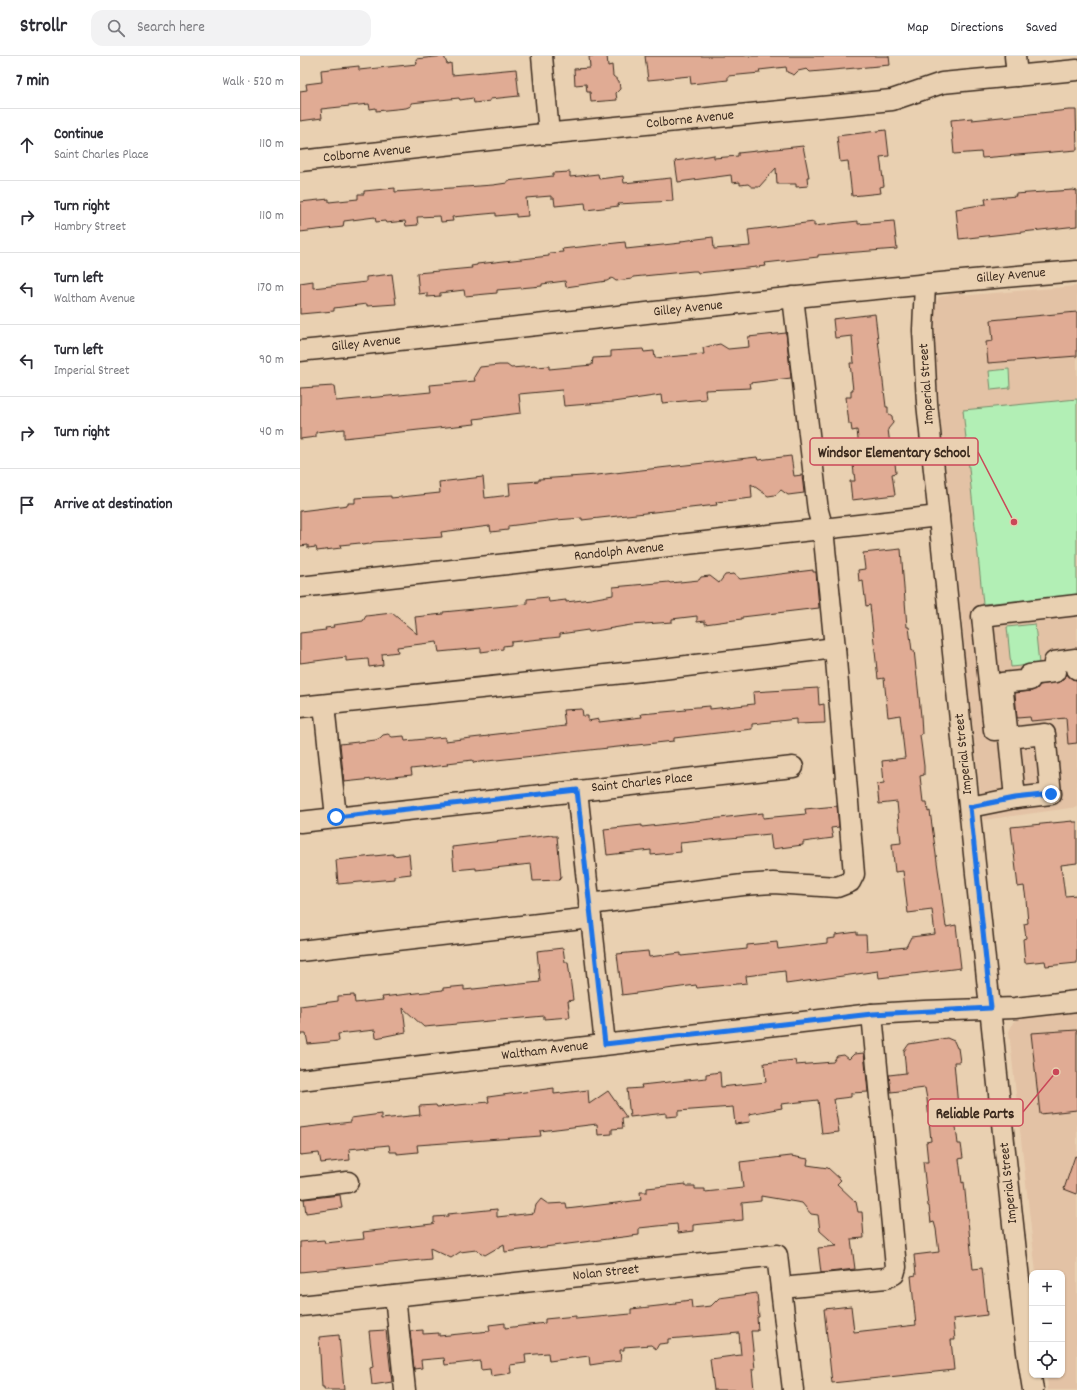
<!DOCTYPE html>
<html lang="en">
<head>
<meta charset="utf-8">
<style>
	:root { --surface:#fff; --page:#f2f2f3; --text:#2b2b33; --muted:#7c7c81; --line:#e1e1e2 }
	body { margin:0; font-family:Dekko,sans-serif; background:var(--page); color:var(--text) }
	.controls { position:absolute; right:12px; bottom:12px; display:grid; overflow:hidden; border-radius:8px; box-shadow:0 1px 3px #0004 }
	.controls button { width:36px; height:36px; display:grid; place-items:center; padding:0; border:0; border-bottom:1px solid var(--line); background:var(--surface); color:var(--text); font:20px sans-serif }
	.stop { position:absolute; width:12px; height:12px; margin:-9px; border:3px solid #1a73e8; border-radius:50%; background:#fff }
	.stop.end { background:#1a73e8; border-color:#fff; box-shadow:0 1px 4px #0008 }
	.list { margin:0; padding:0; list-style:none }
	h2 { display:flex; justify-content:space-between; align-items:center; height:52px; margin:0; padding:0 16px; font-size:17px }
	h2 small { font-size:13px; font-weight:400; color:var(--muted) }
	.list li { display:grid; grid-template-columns:26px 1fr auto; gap:12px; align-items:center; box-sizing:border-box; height:72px; padding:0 16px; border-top:1px solid var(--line) }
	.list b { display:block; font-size:15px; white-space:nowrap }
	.list p { margin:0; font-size:13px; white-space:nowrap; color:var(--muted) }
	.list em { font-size:13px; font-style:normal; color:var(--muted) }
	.icon { flex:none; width:22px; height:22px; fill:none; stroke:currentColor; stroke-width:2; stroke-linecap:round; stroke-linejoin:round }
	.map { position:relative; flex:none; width:777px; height:1334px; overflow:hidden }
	header { display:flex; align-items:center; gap:24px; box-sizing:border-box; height:56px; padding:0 20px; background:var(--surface); border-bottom:1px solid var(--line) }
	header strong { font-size:19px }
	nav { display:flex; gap:22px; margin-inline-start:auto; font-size:14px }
	.search { width:280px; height:36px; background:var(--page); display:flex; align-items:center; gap:10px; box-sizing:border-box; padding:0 14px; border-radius:12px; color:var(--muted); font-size:15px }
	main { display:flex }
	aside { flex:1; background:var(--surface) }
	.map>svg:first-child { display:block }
	.built { fill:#e3c2a5 }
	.green { fill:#b2efb5; stroke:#768c6a }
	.building { fill:#e0ab94; stroke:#3b2a1e }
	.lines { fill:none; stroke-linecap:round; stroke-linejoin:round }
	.minor-casing { stroke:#3b2a1e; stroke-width:23 }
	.minor { stroke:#e9d0b1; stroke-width:20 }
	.route { stroke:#1a73e8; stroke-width:5 }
	.labels { text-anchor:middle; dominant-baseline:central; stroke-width:3; stroke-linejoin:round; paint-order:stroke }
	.street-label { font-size:14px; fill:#3b2a1e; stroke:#e9d0b1 }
	.leader { fill:none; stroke:#ca4758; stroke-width:1.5 }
	.callout-dot { fill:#ca4758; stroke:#e9d0b1; stroke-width:1.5 }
	.callout { fill:#e9d0b1; stroke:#ca4758; stroke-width:1.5 }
	.callout-label { font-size:15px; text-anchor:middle; font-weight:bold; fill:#3b2a1e }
</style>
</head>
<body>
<header>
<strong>Strollr</strong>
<div class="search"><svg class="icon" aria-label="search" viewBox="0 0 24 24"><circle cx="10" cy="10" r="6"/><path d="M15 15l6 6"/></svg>Search here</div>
<nav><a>Map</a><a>Directions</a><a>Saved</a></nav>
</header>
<main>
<aside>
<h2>7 min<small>Walk · 520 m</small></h2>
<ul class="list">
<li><svg class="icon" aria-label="ahead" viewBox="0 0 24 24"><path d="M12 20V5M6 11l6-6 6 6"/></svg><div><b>Continue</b><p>Saint Charles Place</p></div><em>110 m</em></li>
<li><svg class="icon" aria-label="right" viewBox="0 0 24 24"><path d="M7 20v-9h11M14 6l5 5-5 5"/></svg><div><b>Turn right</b><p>Hambry Street</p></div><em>110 m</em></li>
<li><svg class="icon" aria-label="left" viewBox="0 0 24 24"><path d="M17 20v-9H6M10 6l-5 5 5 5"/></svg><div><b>Turn left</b><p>Waltham Avenue</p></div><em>170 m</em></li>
<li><svg class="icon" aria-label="left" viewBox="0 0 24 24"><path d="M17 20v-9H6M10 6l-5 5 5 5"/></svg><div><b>Turn left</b><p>Imperial Street</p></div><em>90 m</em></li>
<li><svg class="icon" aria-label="right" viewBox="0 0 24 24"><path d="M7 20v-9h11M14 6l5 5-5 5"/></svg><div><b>Turn right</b></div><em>40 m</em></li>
<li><svg class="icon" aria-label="arrive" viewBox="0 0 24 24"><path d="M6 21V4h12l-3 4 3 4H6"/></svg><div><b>Arrive at destination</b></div></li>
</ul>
</aside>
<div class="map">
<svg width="777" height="1334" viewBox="0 0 777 1334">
	<rect width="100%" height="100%" fill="#e9d0b1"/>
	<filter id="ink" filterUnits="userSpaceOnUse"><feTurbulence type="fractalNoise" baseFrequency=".025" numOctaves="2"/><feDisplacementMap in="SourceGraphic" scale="8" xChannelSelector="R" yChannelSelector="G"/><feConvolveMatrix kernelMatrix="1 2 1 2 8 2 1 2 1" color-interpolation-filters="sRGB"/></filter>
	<g filter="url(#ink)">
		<!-- built -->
		<g class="built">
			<polygon points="777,230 777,751 683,764 670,646 666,637 661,604 665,595 638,338 633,252 639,241 658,236 670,239"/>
			<polygon points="777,954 777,1334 748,1334 747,1319 762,1319 762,1217 736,1217 709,976 713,966 718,963 734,959"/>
		</g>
		<!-- green -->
		<g class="green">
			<polygon points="709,313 710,332 691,334 689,315"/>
			<polygon points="777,343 777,539 683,548 663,354"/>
			<polygon points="735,568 739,608 711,611 707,571"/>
		</g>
		<!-- building -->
		<g class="building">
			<polygon points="144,0 147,8 151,7 152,19 216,13 219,40 190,43 190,45 174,47 173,42 160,44 159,42 111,47 111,50 106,52 76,55 76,52 70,53 69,48 21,53 22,62 0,65 0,35 7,34 6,28 22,26 21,14 59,10 59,14 117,8 116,3"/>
			<polygon points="289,0 307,0 308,10 312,9 313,20 319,25 320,33 316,37 317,44 291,46 290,36 287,36 286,28 275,29 274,13 290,12"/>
			<polygon points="345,0 589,0 590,9 510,16 507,13 498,15 494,19 487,16 486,11 459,14 460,17 428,20 428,24 391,28 390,20 348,24"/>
			<polygon points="769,54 776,54 777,94 682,102 681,96 654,98 651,64 672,62 672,64"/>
			<polygon points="586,74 589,100 580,101 584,130 580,131 581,137 552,140 548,105 540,106 537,80"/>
			<polygon points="503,90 509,121 507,121 508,130 496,131 496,128 477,128 476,112 459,131 452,131 448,128 440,129 440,126 432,127 431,119 378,126 375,105 414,99 414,102 438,100 438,97"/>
			<polygon points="270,116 270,121 298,118 299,123 323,120 324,127 371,122 373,145 318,148 319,150 286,154 285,147 255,150 254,142 251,142 251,140 226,142 228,160 216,161 216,158 196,160 196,157 152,161 153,165 141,166 140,160 117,161 118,169 106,170 105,165 86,167 85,165 76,166 75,161 44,165 43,171 0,176 0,146 29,143 29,146 58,143 58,138 64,138 64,135 75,134 95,132 95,136 193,129 207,127 207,125 253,120 253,117"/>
			<polygon points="773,134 777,135 777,170 659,183 656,153 686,148 685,143 716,140 715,138"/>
			<polygon points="558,165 558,168 594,165 597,193 518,199 518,201 465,207 466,210 447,212 398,217 397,215 393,215 333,221 332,223 316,225 312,222 307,225 266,231 265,225 242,228 242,230 197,234 197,237 165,240 164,234 140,237 140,240 127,241 127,237 119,238 117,217 172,212 171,210 177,209 177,208 249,200 249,197 263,196 262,193 325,186 326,193 381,187 381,185 413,181 414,193 450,190 448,174 514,166 514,170"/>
			<polygon points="92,218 96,248 67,250 67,248 34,252 34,255 0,258 0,227 13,225 13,232 66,226 66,221"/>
			<polygon points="777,256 777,300 688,307 686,286 693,285 691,264"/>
			<polygon points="575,258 586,351 588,351 588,357 592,360 593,367 588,373 591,398 594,397 596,417 592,418 595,439 552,444 550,425 555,425 552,401 560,401 557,374 552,375 551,368 549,368 546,341 551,341 551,334 553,334 550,307 554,307 552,280 535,282 533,263"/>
			<polygon points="486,277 491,322 450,327 451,332 405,334 406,343 362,347 361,339 313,346 264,350 262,334 219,338 221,357 174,363 175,368 44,382 44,373 16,376 16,381 0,383 0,332 34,330 36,345 131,336 130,329 175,325 174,321 180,311 199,309 207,309 211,312 236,310 236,311 249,310 249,313 292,309 293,302 311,301 311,295 325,294 343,293 344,296 354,295 355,302 404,298 403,292 410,290 420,288 428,293 449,291 448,281"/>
			<polygon points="491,400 494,420 502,419 504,437 488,439 481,434 475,439 468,440 451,428 452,442 416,446 417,449 282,464 282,462 256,464 208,470 208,474 191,476 190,470 141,476 142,481 73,486 70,488 62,489 60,487 40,489 41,492 17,495 16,491 8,492 8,489 0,490 0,455 48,449 48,447 55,447 55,442 91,440 91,442 140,437 139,426 183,421 185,442 210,439 209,427 239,425 239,423 297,419 457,401 458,404"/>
			<polygon points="601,493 607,571 609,571 612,595 614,594 621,660 622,678 620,679 624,710 624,719 620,720 623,746 627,746 628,756 630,755 646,871 656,869 661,912 579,922 578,915 486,928 485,915 446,920 447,927 397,932 396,929 322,939 317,898 348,895 349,901 381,897 381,900 447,893 447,889 477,886 478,893 527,887 527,883 535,882 535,879 557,876 557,879 566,879 567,895 606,891 611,881 635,878 632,854 608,857 603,815 595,816 592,788 601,787 597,746 579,748 577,728 584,727 582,705 605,702 600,659 588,661 584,622 578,623 570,549 566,550 563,525 559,526 558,514 565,513 563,497"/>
			<polygon points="513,514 513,516 516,516 519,552 442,561 442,563 405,568 405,565 397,566 397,560 372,563 372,566 331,569 289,576 288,574 260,578 260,581 211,586 211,589 203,590 203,593 181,596 181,592 139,596 137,586 97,591 98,596 82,598 83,609 69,611 68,603 46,605 46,601 0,607 0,577 26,574 25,572 34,571 33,569 63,565 66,560 92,557 117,578 115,561 143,558 143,556 227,548 227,543 248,541 249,546 266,544 266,546 291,543 313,539 313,531 369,526 370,527 399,524 401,521 410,520 419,527 425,519 434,518 440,523"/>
			<polygon points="766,616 772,623 777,624 777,687 768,688 766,662 731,665 730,661 717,662 715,637 732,635 740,629 761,625"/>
			<polygon points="518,632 519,649 524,648 525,667 496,668 496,663 470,666 452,668 452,673 374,682 374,685 187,705 173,707 173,704 147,707 148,709 111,713 112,719 44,726 40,688 76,684 80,682 83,679 88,678 92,681 104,680 105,685 145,681 145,685 189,680 189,679 265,670 263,654 282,653 283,660 288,660 288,665 299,663 299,666 342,661 341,658 386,654 385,652 410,650 410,653 454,648 453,636"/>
			<polygon points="537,750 539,771 531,772 533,782 503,786 503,789 472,793 470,778 380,787 381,796 351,799 351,794 307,799 304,773 342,769 342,771 463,757 463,762 506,758 505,753"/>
			<polygon points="773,765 773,766 777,766 777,807 761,809 765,840 777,839 777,907 746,910 745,905 725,907 723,883 726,882 724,868 728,867 726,843 724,830 718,831 711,771"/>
			<polygon points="252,779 252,780 257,780 261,822 259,824 233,825 231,808 176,814 176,812 154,814 152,791"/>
			<polygon points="93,798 93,800 109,798 111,818 94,820 94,823 38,828 36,804"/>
			<polygon points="263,892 265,906 268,906 273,944 268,945 270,961 244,963 244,960 124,971 103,952 106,976 76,982 75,974 38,978 39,985 8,988 6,978 0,978 0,950 38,945 38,940 54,939 55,947 83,944 82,941 143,934 143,932 164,930 164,934 240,926 237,895"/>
			<polygon points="777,974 777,1054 740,1058 731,977"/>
			<polygon points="647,982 654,985 657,992 658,992 660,1006 654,1006 659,1062 655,1062 658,1088 661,1088 663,1102 659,1103 662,1127 664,1126 673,1213 682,1212 687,1259 653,1263 655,1284 651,1284 654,1314 532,1327 524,1253 551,1250 554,1276 616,1269 611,1220 616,1219 614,1199 639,1196 636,1173 634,1166 631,1167 629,1150 628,1150 623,1106 628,1106 626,1086 631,1085 627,1043 625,1032 591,1036 589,1019 606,1017 604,995 609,988"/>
			<polygon points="564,997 568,1036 551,1037 551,1041 534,1043 539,1076 522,1078 518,1044 481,1048 482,1052 449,1058 450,1066 435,1068 433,1051 378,1055 378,1060 366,1061 366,1057 330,1061 327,1033 342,1032 341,1029 406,1022 406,1018 420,1016 421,1031 466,1026 464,1007 495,1004 496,1009 533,1006 537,1000 544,999 549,1003 554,998"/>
			<polygon points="254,1032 254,1038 288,1034 289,1048 308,1035 327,1062 322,1062 323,1072 312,1073 312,1078 298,1079 297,1068 240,1075 241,1080 117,1089 118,1096 97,1098 97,1096 90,1096 89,1089 49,1093 50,1104 21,1107 19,1097 0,1099 0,1072 51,1066 51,1062 81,1058 81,1063 120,1059 119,1050 136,1049 137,1051 189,1046 188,1041"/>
			<polygon points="491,1100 508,1103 507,1109 528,1112 541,1124 537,1128 556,1146 558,1156 562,1156 564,1182 551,1183 555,1213 521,1217 518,1192 537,1190 520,1175 518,1159 511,1158 502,1147 461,1140 461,1145 442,1147 443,1164 393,1169 393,1175 378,1177 377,1168 339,1172 339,1179 205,1196 204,1188 185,1199 176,1194 160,1196 151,1202 130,1192 131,1203 0,1216 0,1186 24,1184 25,1187 64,1183 63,1176 132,1168 134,1167 134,1161 148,1160 148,1158 197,1153 197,1161 234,1157 236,1149 241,1143 248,1148 266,1147 267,1153 341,1144 340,1136 347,1136 347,1132 386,1128 386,1130 395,1130 395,1133 405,1133 405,1136 443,1132 440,1106"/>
			<polygon points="775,1100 777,1101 777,1138 764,1133"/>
			<polygon points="40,1139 42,1152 6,1157 4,1143"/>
			<polygon points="457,1237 459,1261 457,1261 458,1275 451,1275 455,1313 452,1313 454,1334 414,1334 410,1303 441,1299 439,1277 368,1283 368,1287 359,1288 356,1293 351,1289 324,1291 324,1294 320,1294 321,1305 303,1307 290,1309 289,1300 249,1305 248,1297 225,1299 226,1307 210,1309 211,1317 191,1320 190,1313 181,1314 180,1305 145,1309 144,1302 121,1304 122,1312 114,1313 110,1275 123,1274 123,1278 139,1277 139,1280 190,1275 189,1269 205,1267 205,1272 245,1267 245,1263 276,1260 276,1263 331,1258 331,1253 376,1248 375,1246 391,1244 392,1252 411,1250 419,1242"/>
			<polygon points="86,1274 92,1326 72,1329 70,1312 73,1311 69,1275"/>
			<polygon points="39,1279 44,1334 24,1334 24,1331 22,1331 19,1281"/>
		</g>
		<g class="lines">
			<defs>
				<g id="minor">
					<polyline points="242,0 249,78"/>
					<polyline points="715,0 717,20"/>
					<polyline points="0,105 234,79 592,44 642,27 777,14"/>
					<polyline points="625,228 623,274 627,347 704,1086 727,1296 733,1334"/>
					<path d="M0,295c259,-28 517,-59 777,-80"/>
					<polyline points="0,531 639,460"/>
					<polyline points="777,549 682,560 694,674 707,673 702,627 730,624 729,619 755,616 754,606 776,603 777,613"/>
					<polyline points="24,649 36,761"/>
					<polyline points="0,651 362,613 535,592"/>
					<polygon points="745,678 751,738 715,742 709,682"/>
					<polyline points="277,735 305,988"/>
					<polyline points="670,751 715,742"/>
					<polyline points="0,766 493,711"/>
					<polyline points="289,848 443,829 473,827 537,831 550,826 554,818 535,592 523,473 518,455 493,241"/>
					<polyline points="0,895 291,862"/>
					<polyline points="0,1024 572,958 624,955 715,952 777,945"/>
					<polyline points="0,1132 48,1126"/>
					<polyline points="481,1232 586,1222 594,1218 596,1211 572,958"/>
					<polyline points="95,1240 105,1334"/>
					<polyline points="0,1250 477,1199 493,1334"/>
				</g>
			</defs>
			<!-- minor casing -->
			<use href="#minor" class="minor-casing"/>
			<!-- minor -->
			<use href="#minor" class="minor"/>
		</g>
	</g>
	<g class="lines" filter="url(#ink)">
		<!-- route -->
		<polyline class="route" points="36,761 277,734 305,988 572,958 691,952 670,751 715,742 751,738"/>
	</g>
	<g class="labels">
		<!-- street labels -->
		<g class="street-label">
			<text transform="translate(390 64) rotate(-6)">Colborne Avenue</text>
			<text transform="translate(67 98) rotate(-6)">Colborne Avenue</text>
			<text transform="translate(711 220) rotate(-5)">Gilley Avenue</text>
			<text transform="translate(388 253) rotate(-6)">Gilley Avenue</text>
			<text transform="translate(66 288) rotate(-6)">Gilley Avenue</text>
			<text transform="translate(627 328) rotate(-94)">Imperial Street</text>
			<text transform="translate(319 496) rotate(-6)">Randolph Avenue</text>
			<text transform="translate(664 698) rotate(-96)">Imperial Street</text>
			<text transform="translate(342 727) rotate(-6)">Saint Charles Place</text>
			<text transform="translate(245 995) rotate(-7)">Waltham Avenue</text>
			<text transform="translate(709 1127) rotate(-96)">Imperial Street</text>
			<text transform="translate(306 1217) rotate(-6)">Nolan Street</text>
		</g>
	</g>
	<!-- callouts -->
	<path class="leader" d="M714 466L678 396M756 1016L723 1056"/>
	<g class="callout-dot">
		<circle cx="714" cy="466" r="4"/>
		<circle cx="756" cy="1016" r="4"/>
	</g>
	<g class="callout">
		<rect x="510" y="382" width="168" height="27" rx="4"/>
		<rect x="628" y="1043" width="95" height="27" rx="4"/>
	</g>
	<g class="callout-label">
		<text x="594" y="401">Windsor Elementary School</text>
		<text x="675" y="1062">Reliable Parts</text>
	</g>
</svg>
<div class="controls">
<button>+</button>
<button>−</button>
<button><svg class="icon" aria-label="locate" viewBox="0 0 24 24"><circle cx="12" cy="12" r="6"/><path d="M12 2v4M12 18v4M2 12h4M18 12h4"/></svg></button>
</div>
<div class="stop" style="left:36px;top:761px"></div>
<div class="stop end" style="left:751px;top:738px"></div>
</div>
</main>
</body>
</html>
